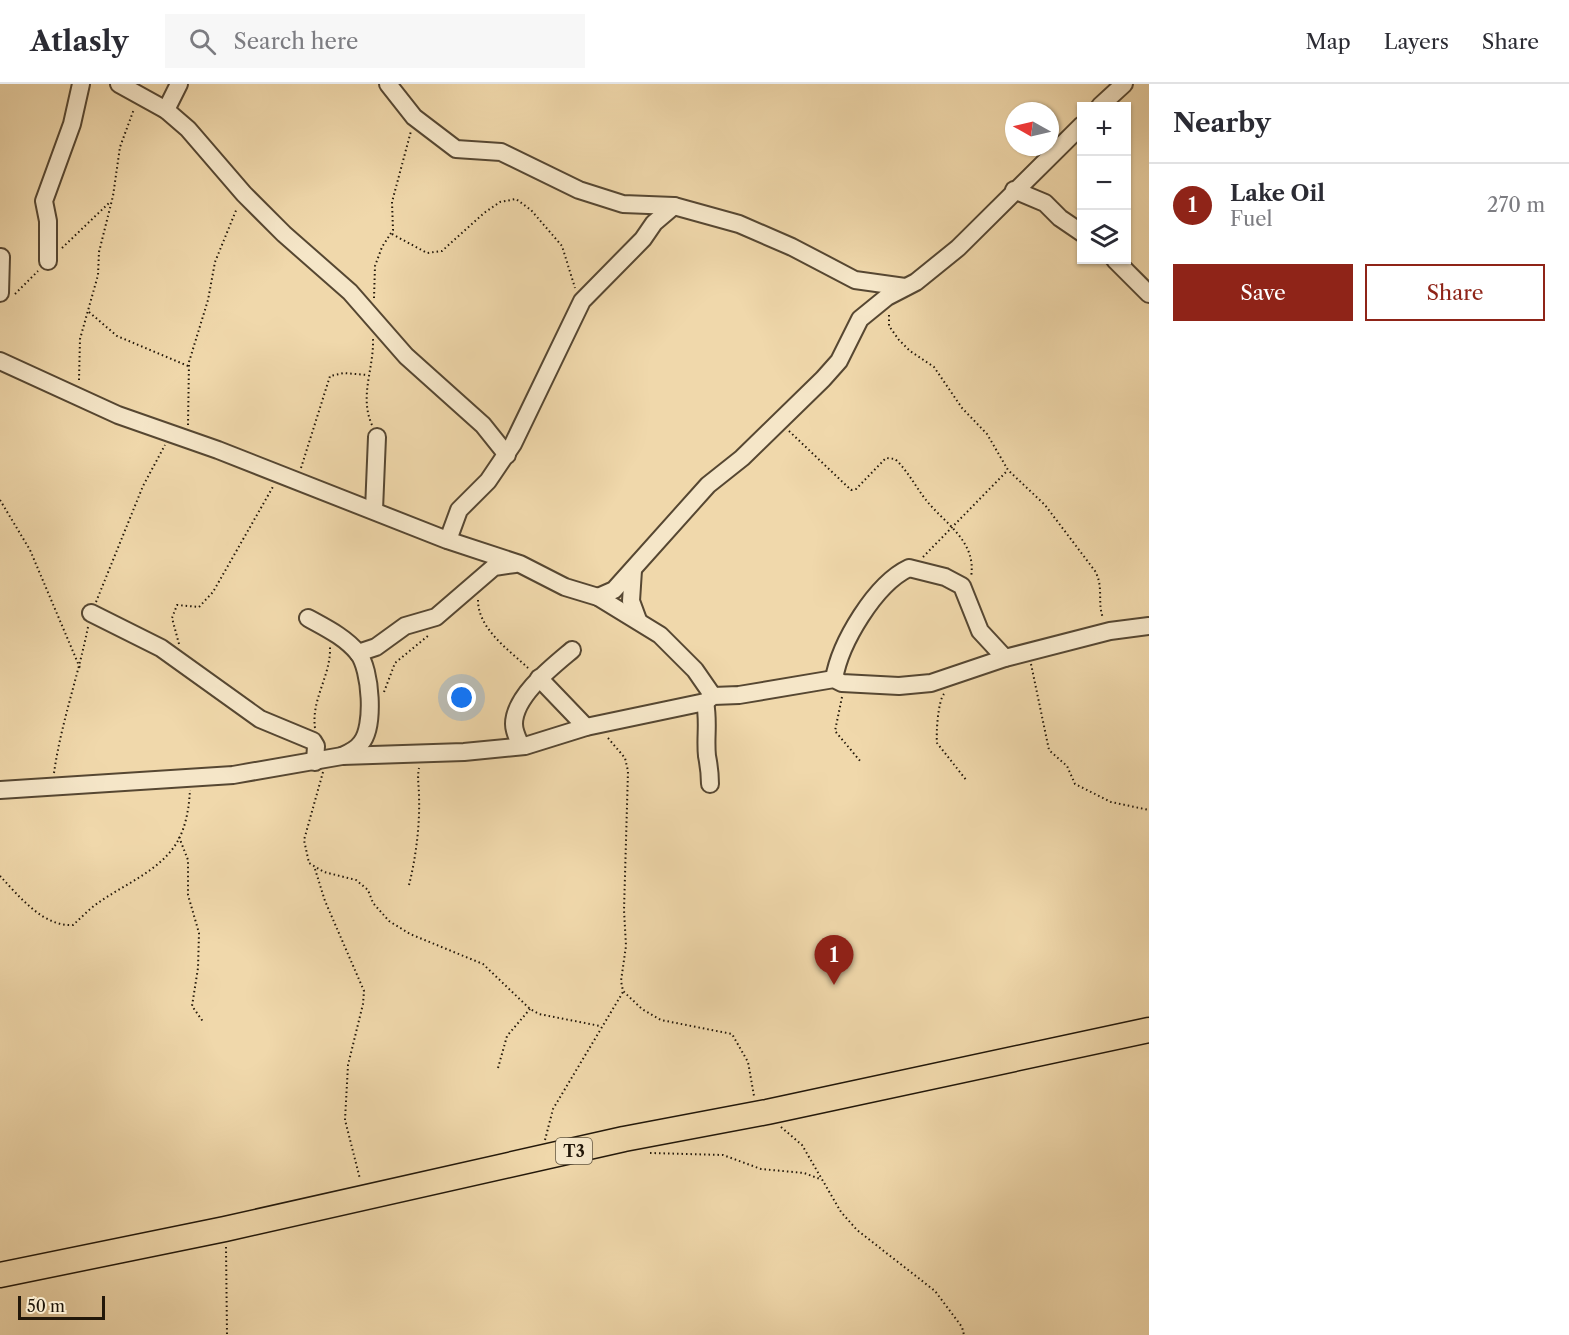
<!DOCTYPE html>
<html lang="en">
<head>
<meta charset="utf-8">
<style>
	:root { --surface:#fff; --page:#f7f7f7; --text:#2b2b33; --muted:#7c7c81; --line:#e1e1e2; --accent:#8f2418 }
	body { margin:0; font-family:"Libre Caslon Text",serif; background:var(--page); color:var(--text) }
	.controls { position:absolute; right:18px; top:18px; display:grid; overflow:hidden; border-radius:0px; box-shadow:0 2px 4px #0004 }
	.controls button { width:54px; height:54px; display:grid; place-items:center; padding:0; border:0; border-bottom:2px solid var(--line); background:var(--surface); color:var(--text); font:30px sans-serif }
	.compass { position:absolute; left:1005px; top:18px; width:54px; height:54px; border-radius:50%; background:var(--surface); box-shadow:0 2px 4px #0004; rotate:278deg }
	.scale { position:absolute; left:18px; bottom:15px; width:87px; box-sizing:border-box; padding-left:6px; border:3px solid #221709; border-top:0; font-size:16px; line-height:21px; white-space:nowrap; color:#221709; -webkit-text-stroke:4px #f5e6c8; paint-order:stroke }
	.you { position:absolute; left:462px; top:614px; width:21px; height:21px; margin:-15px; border:4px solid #fff; border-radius:50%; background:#1a73e8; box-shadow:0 0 0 9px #1a73e833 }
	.badge { display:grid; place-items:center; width:39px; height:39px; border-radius:50%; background:var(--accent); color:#fff; font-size:20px; font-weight:700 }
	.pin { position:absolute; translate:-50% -50px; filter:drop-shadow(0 2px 3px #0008) }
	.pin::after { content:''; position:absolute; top:32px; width:21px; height:18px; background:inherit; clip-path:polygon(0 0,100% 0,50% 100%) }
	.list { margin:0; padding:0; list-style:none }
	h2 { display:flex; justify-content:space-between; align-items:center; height:78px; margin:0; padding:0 24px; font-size:26px }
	h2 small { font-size:20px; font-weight:400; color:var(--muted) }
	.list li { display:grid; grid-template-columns:39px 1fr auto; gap:18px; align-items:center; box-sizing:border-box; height:84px; padding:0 24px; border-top:2px solid var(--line) }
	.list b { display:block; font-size:22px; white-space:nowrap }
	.list p { margin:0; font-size:20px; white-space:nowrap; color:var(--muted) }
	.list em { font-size:20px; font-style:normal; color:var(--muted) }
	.actions { display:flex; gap:12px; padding:18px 24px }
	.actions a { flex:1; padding:14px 0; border:2px solid var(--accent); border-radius:0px; text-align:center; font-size:21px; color:var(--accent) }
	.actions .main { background:var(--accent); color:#fff }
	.icon { flex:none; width:33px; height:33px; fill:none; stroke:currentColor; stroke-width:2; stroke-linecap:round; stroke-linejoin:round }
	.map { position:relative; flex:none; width:1149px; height:1251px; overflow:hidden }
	header { display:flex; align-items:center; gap:36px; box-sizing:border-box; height:84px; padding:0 30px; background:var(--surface); border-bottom:2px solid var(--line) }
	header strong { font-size:28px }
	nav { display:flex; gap:33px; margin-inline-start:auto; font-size:21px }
	.search { width:420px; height:54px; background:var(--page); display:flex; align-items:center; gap:15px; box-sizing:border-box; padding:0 21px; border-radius:0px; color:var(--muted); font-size:22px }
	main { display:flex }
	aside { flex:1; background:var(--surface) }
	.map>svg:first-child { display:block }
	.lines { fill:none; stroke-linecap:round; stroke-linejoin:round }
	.minor-casing { stroke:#564732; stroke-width:20 }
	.highway-casing { stroke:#221709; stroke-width:27 }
	.path { stroke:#221709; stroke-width:2; stroke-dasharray:1.5 3; stroke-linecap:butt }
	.minor { stroke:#f5e6c8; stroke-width:16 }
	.highway { stroke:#f0d8ab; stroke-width:24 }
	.labels { text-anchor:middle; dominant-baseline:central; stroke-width:5; stroke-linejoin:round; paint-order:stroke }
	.shield { fill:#f5e6c8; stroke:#615542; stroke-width:1.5 }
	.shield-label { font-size:16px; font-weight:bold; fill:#221709 }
</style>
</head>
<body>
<header>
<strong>Atlasly</strong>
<div class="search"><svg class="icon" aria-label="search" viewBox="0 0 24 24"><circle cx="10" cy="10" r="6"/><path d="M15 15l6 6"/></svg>Search here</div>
<nav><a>Map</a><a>Layers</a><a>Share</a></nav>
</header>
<main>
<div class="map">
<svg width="1149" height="1251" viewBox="0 0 1149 1251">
	<rect width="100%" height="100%" fill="#f0d8ab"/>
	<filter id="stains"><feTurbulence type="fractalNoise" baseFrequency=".00333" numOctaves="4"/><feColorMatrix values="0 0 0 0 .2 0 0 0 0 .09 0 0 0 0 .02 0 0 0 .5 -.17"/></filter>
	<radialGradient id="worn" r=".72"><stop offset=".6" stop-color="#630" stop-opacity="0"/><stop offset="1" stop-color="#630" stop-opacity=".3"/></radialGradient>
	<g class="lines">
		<defs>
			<g id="minor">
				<polyline points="119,0 166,26 188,45 244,110 284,150 350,208 406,272 483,341 507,371"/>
				<polyline points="388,0 414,33 456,65 501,68 579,106 623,120 674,122 739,140 792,163 855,196 905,203"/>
				<polyline points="1100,22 1124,0"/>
				<polyline points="166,26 179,0"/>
				<polyline points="1014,106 1045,119 1060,134 1082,149"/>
				<polyline points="1115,176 1149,210"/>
				<polyline points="48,177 48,137 44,117 72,40 81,0"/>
				<polyline points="0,209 1,173"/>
				<polyline points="0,277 118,331 218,366 447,456 520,480 565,503 598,513 660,551 695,586 713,612"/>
				<polyline points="374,426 377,353"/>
				<polyline points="448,456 459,426 488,397 513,360 582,217 643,155 654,139 674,122"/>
				<polyline points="633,486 631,517 638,536"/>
				<polyline points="598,513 614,506 708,401 742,374 823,295 839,277 860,235 887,213 916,198 958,164 1082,41"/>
				<polyline points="91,529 161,564 260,635 313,657 316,662 315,678"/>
				<path d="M308,534c18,10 37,19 50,35 13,16 17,74 3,90 -4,6 -12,10 -19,13"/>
				<polyline points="358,569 376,563 405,542 436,533 494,483 515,480"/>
				<polyline points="539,594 586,643"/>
				<path d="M834,595c6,-36 41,-95 75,-111l36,9 17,9 18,45 25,27"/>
				<path d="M705,618c4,21 0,35 2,54 2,10 3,18 3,28"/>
				<path d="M521,662c-3,-7 -7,-14 -7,-22 0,-28 39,-58 58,-74"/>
				<polyline points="0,706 233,691 342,672 464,668 525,662 586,643 705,618 713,612 739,611 834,595 842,599 899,602 931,599 1005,574 1110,547 1149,542"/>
			</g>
			<polyline id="highway" points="0,1191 225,1145 624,1055 767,1028 1149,946"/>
		</defs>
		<!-- minor casing -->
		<use href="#minor" class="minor-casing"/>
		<!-- highway casing -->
		<use href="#highway" class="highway-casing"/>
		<!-- path -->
		<g class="path">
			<polyline points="392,150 427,169 442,167 484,129 500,118 516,115 531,126 562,162 575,204"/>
			<polyline points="62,164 110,118"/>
			<polyline points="15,210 38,187"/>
			<polyline points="374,214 375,182 382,163 393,146 392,118 411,47"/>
			<polyline points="89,228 117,252 188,282"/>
			<path d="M889,231v11l10,14 11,11 24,16 28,41 25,26 21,36 37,35 50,66c9,16 2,31 8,47"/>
			<polyline points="79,296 80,255 98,191 99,168 113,112 120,63 134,25"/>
			<polyline points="188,341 189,278 208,216 215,178 237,124"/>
			<path d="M372,341c-13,-29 2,-56 1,-86"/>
			<path d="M789,347l62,59 5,-1 30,-31 9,1c13,12 20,27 31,41 19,24 51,41 45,77"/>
			<polyline points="301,384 330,292 344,289 368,291"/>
			<polyline points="0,416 30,466 80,584"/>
			<polyline points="923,473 1007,387"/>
			<path d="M478,516c0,29 31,50 50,68"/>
			<polyline points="96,518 143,402 165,361"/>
			<polyline points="179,560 172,534 177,521 199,523 213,508 274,401"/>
			<polyline points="1031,580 1049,666 1067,682 1075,700 1111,718 1149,726"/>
			<polyline points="384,608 395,579 429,551"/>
			<path d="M944,610c-6,7 -8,39 -7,49l30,38"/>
			<polyline points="842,613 835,647 861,678"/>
			<path d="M315,644c-4,-29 16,-52 15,-81"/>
			<polyline points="608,654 625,674 628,687 624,826 626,862 621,897 623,907 642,925 661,936 732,950 748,978 754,1012"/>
			<polyline points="323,688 304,756 309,779 324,788 356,796 368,806 373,819 389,837 410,850 483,880 530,925 539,930 600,942"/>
			<path d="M54,689c7,-50 24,-96 34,-146"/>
			<polyline points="179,753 188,776 188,811 199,849 198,884 192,922 204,939"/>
			<polyline points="315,785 325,817 364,907 363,920 348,981 345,1036 360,1095"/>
			<path d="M0,792c19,20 43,51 73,49 8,-7 16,-16 25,-22 25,-18 61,-32 78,-59 10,-16 13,-36 14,-54"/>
			<path d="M409,801c7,-28 11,-60 10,-89 0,-11 -2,-17 0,-28"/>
			<polyline points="498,984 507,952 530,925"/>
			<polyline points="781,1043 802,1061 841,1128 857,1146 935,1207 962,1243 964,1251"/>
			<polyline points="545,1056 553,1025 623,908"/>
			<polyline points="650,1069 723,1071 761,1085 804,1089 820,1095"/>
			<polyline points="226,1163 227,1251"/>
		</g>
		<!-- minor -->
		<use href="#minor" class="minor"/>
		<!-- highway -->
		<use href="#highway" class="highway"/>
	</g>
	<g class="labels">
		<!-- shield labels -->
		<rect class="shield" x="556" y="1054" width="36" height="26" rx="4.5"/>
		<g class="shield-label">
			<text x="574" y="1067">T3</text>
		</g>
	</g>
	<rect width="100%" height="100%" filter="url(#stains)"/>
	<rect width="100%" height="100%" fill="url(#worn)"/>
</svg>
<div class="controls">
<button>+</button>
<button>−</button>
<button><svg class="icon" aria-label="layers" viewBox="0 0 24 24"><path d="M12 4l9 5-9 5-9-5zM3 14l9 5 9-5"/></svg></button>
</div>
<svg class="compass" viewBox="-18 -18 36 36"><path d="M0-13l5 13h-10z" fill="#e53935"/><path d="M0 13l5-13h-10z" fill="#7c7c81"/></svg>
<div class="scale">50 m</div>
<div class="you"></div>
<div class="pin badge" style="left:834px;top:901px">1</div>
</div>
<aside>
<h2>Nearby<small></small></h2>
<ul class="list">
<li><span class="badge">1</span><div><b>Lake Oil</b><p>Fuel</p></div><em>270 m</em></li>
</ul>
<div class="actions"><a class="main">Save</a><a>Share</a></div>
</aside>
</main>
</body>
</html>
